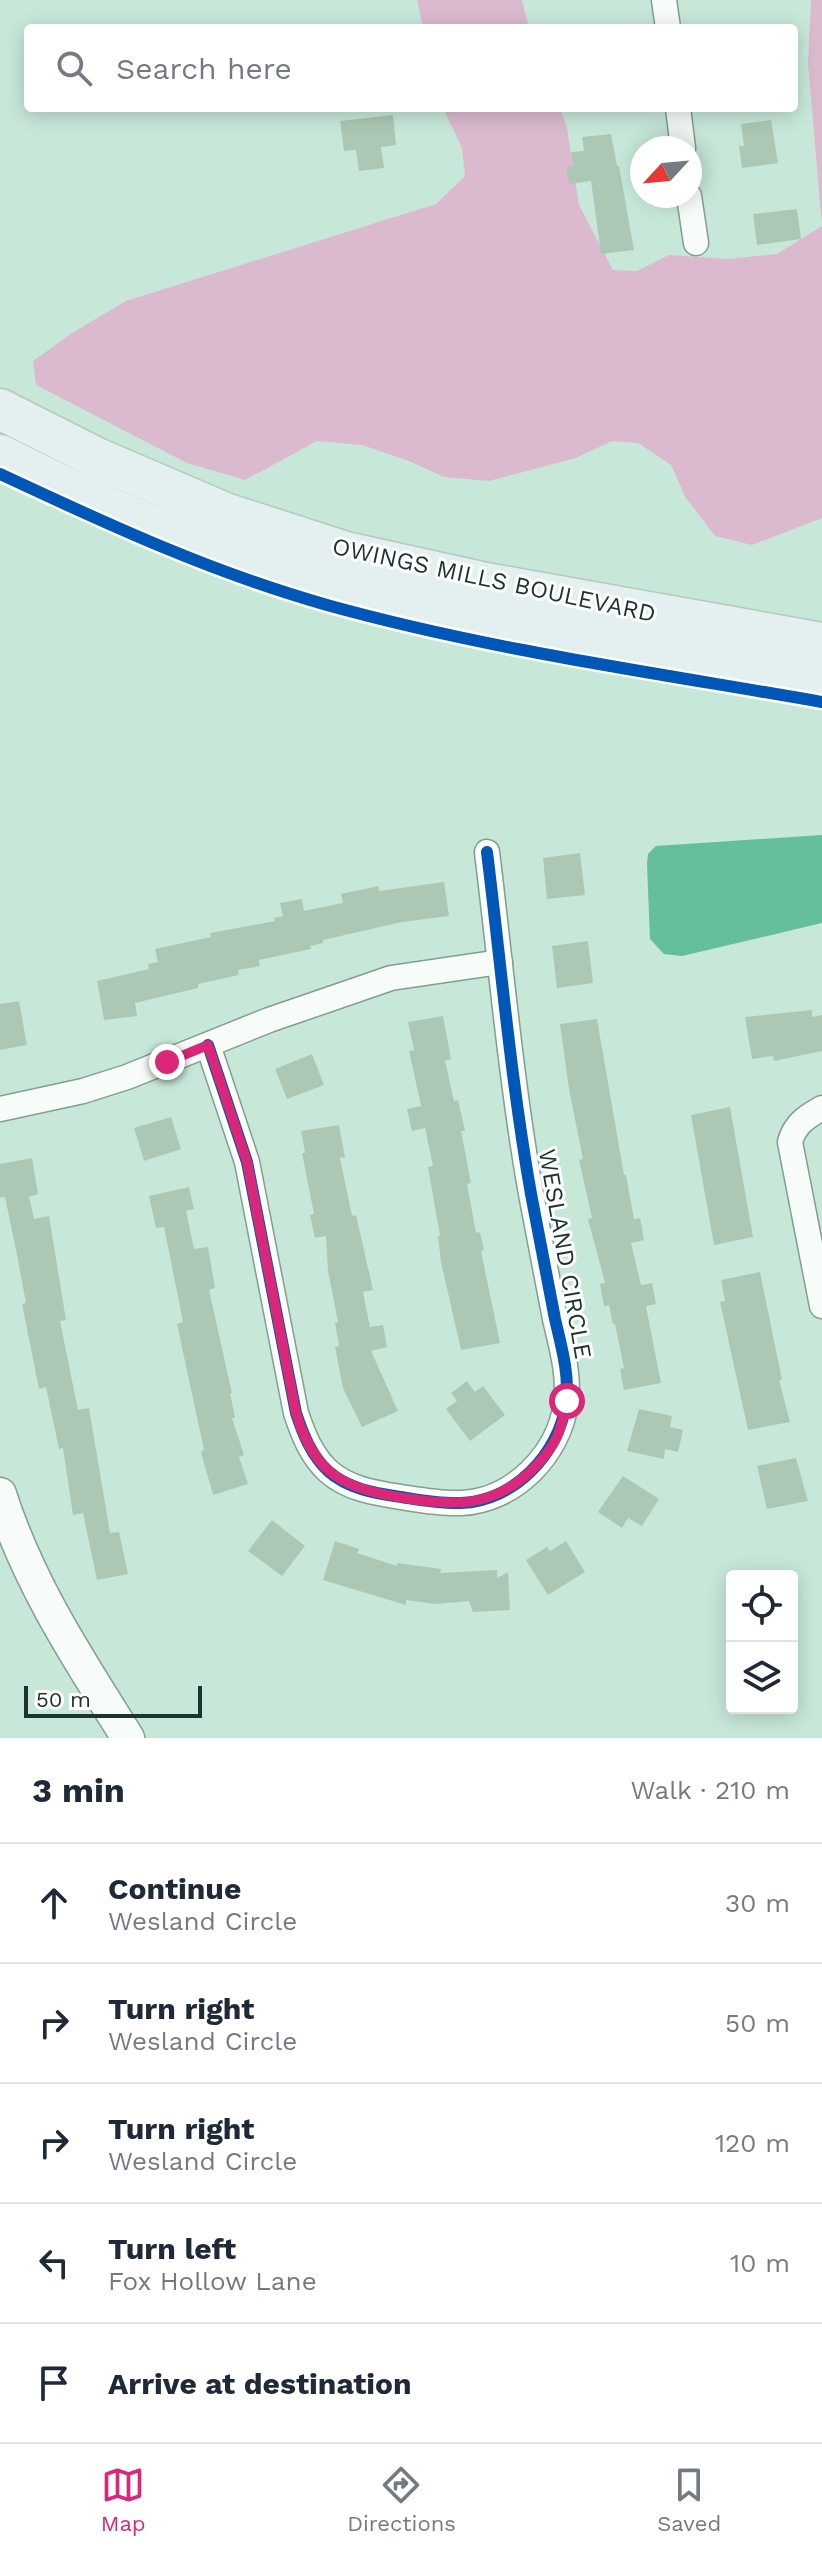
<!DOCTYPE html>
<html lang="en">
<head>
<meta charset="utf-8">
<style>
	:root { --surface:#fff; --page:#f2f2f3; --text:#1f2937; --muted:#747a83; --line:#e0e1e3; --accent:#db2777 }
	body { margin:0; font-family:"Work Sans",sans-serif; background:var(--page); color:var(--text) }
	.controls { position:absolute; right:24px; bottom:24px; display:grid; overflow:hidden; border-radius:8px; box-shadow:0 4px 20px #0003 }
	.controls button { width:72px; height:72px; display:grid; place-items:center; padding:0; border:0; border-bottom:2px solid var(--line); background:var(--surface); color:var(--text); font:40px sans-serif }
	.compass { position:absolute; left:630px; top:136px; width:72px; height:72px; border-radius:50%; background:var(--surface); box-shadow:0 4px 20px #0003; rotate:244deg }
	.scale { position:absolute; left:24px; bottom:20px; width:178px; box-sizing:border-box; padding-left:8px; border:4px solid #1c342a; border-top:0; font-size:22px; line-height:28px; white-space:nowrap; color:#1c342a; -webkit-text-stroke:6px #fff; paint-order:stroke }
	.stop { position:absolute; width:24px; height:24px; margin:-18px; border:6px solid #db2777; border-radius:50%; background:#fff }
	.stop.end { background:#db2777; border-color:#fff; box-shadow:0 2px 8px #0008 }
	.list { margin:0; padding:0; list-style:none }
	h2 { display:flex; justify-content:space-between; align-items:center; height:104px; margin:0; padding:0 32px; font-size:34px }
	h2 small { font-size:26px; font-weight:400; color:var(--muted) }
	.list li { display:grid; grid-template-columns:52px 1fr auto; gap:24px; align-items:center; box-sizing:border-box; height:120px; padding:0 32px; border-top:2px solid var(--line) }
	.list b { display:block; font-size:30px; white-space:nowrap }
	.list p { margin:0; font-size:26px; white-space:nowrap; color:var(--muted) }
	.list em { font-size:26px; font-style:normal; color:var(--muted) }
	.icon { flex:none; width:44px; height:44px; fill:none; stroke:currentColor; stroke-width:2; stroke-linecap:round; stroke-linejoin:round }
	.map { position:relative; flex:none; width:822px; height:1738px; overflow:hidden }
	.search { position:absolute; background:var(--surface); box-shadow:0 4px 20px #0003; left:24px; right:24px; top:24px; height:88px; display:flex; align-items:center; gap:20px; box-sizing:border-box; padding:0 28px; border-radius:8px; color:var(--muted); font-size:30px }
	.sheet { height:704px; background:var(--surface) }
	nav { display:flex; justify-content:space-around; align-items:center; box-sizing:border-box; height:112px; border-top:2px solid var(--line); background:var(--surface); font-size:22px; color:var(--muted) }
	nav a { display:grid; justify-items:center; gap:4px }
	nav .on { color:var(--accent) }
	.map>svg:first-child { display:block }
	.forest { fill:#dbbacf }
	.water { fill:#65be9c }
	.building { fill:#acc8b4 }
	.lines { fill:none; stroke-linecap:round; stroke-linejoin:round }
	.minor-casing { stroke:#839d92; stroke-width:27 }
	.tertiary-casing { stroke:#839d92; stroke-width:35 }
	.primary-casing { stroke:#b6c7bf; stroke-width:43 }
	.minor { stroke:#f7fcf9; stroke-width:24 }
	.tertiary { stroke:#f7fcf9; stroke-width:32 }
	.primary { stroke:#e4f0f0; stroke-width:40 }
	.cycleway-casing { stroke:#fff; stroke-width:17 }
	.cycleway { stroke:#0057b8; stroke-width:12 }
	.route { stroke:#db2777; stroke-width:10 }
	.labels { text-anchor:middle; dominant-baseline:central; stroke-width:6; stroke-linejoin:round; paint-order:stroke }
	.street-label { font-size:24px; fill:#1c342a; stroke:#fff }
</style>
</head>
<body>
<div class="map">
<svg width="822" height="1738" viewBox="0 0 822 1738">
	<rect width="100%" height="100%" fill="#c7e8d9"/>
	<!-- forest -->
	<g class="forest">
		<polygon points="417,0 522,0 529,28 423,28"/>
		<polygon points="811,0 822,0 822,518 752,545 715,536 686,498 671,465 638,443 612,441 576,458 489,481 444,477 409,461 362,445 317,441 245,480 187,463 36,385 33,361 72,333 126,301 436,204 465,176 462,148 443,108 560,108 567,128 579,205 613,270 637,271 669,255 726,259 777,254 822,226 808,64"/>
	</g>
	<!-- water -->
	<polygon class="water" points="822,835 822,923 682,956 664,954 650,939 647,864 648,854 656,846"/>
	<!-- building -->
	<g class="building">
		<polygon points="393,115 396,145 381,147 384,168 359,171 356,150 344,151 340,121"/>
		<polygon points="771,120 778,163 742,168 739,146 744,146 741,124"/>
		<polygon points="611,134 617,166 619,166 634,250 601,254 591,181 569,184 566,167 573,166 571,152 584,151 582,137"/>
		<polygon points="797,209 801,239 757,245 753,214"/>
		<polygon points="580,853 585,895 547,899 543,858"/>
		<polygon points="444,882 449,916 402,922 323,940 323,943 310,946 311,949 259,960 260,966 238,970 239,975 198,984 198,988 135,1003 137,1016 104,1020 97,981 149,969 148,964 158,962 155,949 211,937 210,933 275,921 274,918 283,916 280,903 302,899 304,911 343,903 341,894 378,886 379,891"/>
		<polygon points="588,941 593,983 557,988 552,946"/>
		<polygon points="19,1001 27,1045 0,1050 0,1004"/>
		<polygon points="812,1010 812,1017 822,1015 822,1051 774,1061 773,1056 752,1059 745,1017"/>
		<polygon points="443,1016 451,1059 445,1061 454,1101 458,1100 465,1131 461,1131 471,1183 467,1184 476,1233 480,1232 484,1250 481,1251 500,1343 461,1350 441,1262 438,1236 440,1236 428,1167 433,1166 425,1128 412,1131 407,1109 421,1106 409,1051 414,1050 408,1022"/>
		<polygon points="597,1019 624,1175 626,1175 634,1219 640,1218 644,1240 631,1243 641,1285 652,1283 656,1304 646,1306 661,1383 624,1390 620,1369 624,1368 615,1324 613,1324 609,1305 604,1306 600,1284 605,1283 588,1219 592,1218 579,1160 583,1159 569,1089 560,1024"/>
		<polygon points="312,1054 324,1085 287,1099 275,1069"/>
		<polygon points="730,1107 753,1237 714,1245 691,1115"/>
		<polygon points="171,1117 181,1149 144,1161 134,1128"/>
		<polygon points="339,1125 345,1157 340,1158 352,1216 356,1215 373,1290 363,1292 370,1327 383,1325 387,1347 371,1351 398,1411 362,1427 343,1388 335,1347 339,1346 335,1323 338,1322 328,1271 326,1236 315,1238 310,1215 314,1214 302,1153 305,1153 301,1131"/>
		<polygon points="32,1158 38,1194 29,1197 34,1219 49,1216 66,1320 60,1321 78,1410 89,1408 110,1533 119,1532 128,1574 97,1580 83,1513 73,1515 63,1448 59,1449 46,1387 39,1389 22,1304 26,1303 17,1255 5,1197 0,1198 0,1164"/>
		<polygon points="189,1187 194,1209 186,1211 194,1249 208,1247 215,1288 209,1290 232,1393 230,1393 235,1418 232,1418 244,1455 239,1457 248,1484 213,1495 201,1452 204,1450 177,1324 183,1322 164,1227 156,1228 149,1196"/>
		<polygon points="760,1272 782,1380 779,1380 790,1422 748,1430 720,1302 725,1301 721,1280"/>
		<polygon points="467,1381 475,1392 483,1386 505,1415 470,1441 446,1409 457,1401 451,1393"/>
		<polygon points="639,1409 672,1416 670,1427 683,1430 678,1452 665,1449 664,1459 627,1451"/>
		<polygon points="796,1458 808,1501 767,1509 757,1466"/>
		<polygon points="623,1476 659,1499 642,1526 628,1518 622,1528 598,1512"/>
		<polygon points="272,1520 305,1546 282,1576 248,1551"/>
		<polygon points="335,1541 359,1549 357,1553 397,1566 397,1563 441,1569 440,1573 497,1570 497,1578 508,1572 510,1610 473,1612 469,1601 435,1604 406,1600 406,1605 323,1580"/>
		<polygon points="566,1541 585,1572 548,1595 526,1560 547,1547 550,1551"/>
	</g>
	<g class="lines">
		<defs>
			<g id="minor">
				<polyline points="664,0 668,28"/>
				<polyline points="678,108 683,148"/>
				<polyline points="689,196 696,243"/>
				<path d="M208,1045l39,117 49,251c7,21 15,42 32,58 20,18 47,22 73,26 19,3 40,7 60,6 53,-2 98,-49 105,-100 4,-27 -5,-58 -11,-84 -8,-41 -16,-83 -24,-125 -20,-113 -30,-228 -44,-342"/>
				<path d="M822,1108c-16,9 -27,16 -32,34l32,164"/>
				<polyline points="0,1109 83,1091 127,1077 269,1020 391,978 500,962"/>
			</g>
			<path id="tertiary" d="M0,1494c28,89 79,166 128,244"/>
			<g id="primary">
				<polyline points="0,409 99,459 225,513 346,552 486,583 822,643"/>
				<path d="M0,455c68,34 139,68 211,92 198,66 406,95 611,132"/>
			</g>
		</defs>
		<!-- minor casing -->
		<use href="#minor" class="minor-casing"/>
		<!-- tertiary casing -->
		<use href="#tertiary" class="tertiary-casing"/>
		<!-- primary casing -->
		<use href="#primary" class="primary-casing"/>
		<!-- minor -->
		<use href="#minor" class="minor"/>
		<!-- tertiary -->
		<use href="#tertiary" class="tertiary"/>
		<!-- primary -->
		<use href="#primary" class="primary"/>
		<defs>
			<g id="cycleway">
				<path d="M0,474c107,50 213,99 327,131 162,45 330,68 495,97"/>
				<path d="M208,1045l39,117 49,251c7,21 15,42 32,58 20,18 47,22 73,26 19,3 40,7 60,6 53,-2 98,-49 105,-100 4,-27 -5,-58 -11,-84 -8,-41 -16,-83 -24,-125 -20,-113 -30,-228 -44,-342"/>
			</g>
		</defs>
		<!-- cycleway casing -->
		<use href="#cycleway" class="cycleway-casing"/>
		<!-- cycleway -->
		<use href="#cycleway" class="cycleway"/>
	</g>
	<g class="lines">
		<!-- route -->
		<path class="route" d="M167,1062l41,-17 39,117 49,251c19,62 47,75 108,85 50,8 87,10 127,-27 10,-10 20,-21 26,-34 5,-11 7,-24 10,-36"/>
	</g>
	<g class="labels">
		<!-- street labels -->
		<g class="street-label">
			<text transform="translate(494 580) rotate(12)">OWINGS MILLS BOULEVARD</text>
			<text transform="translate(565 1254) rotate(80)">WESLAND CIRCLE</text>
		</g>
	</g>
</svg>
<div class="controls">
<button><svg class="icon" aria-label="locate" viewBox="0 0 24 24"><circle cx="12" cy="12" r="6"/><path d="M12 2v4M12 18v4M2 12h4M18 12h4"/></svg></button>
<button><svg class="icon" aria-label="layers" viewBox="0 0 24 24"><path d="M12 4l9 5-9 5-9-5zM3 14l9 5 9-5"/></svg></button>
</div>
<svg class="compass" viewBox="-18 -18 36 36"><path d="M0-13l5 13h-10z" fill="#e53935"/><path d="M0 13l5-13h-10z" fill="#747a83"/></svg>
<div class="scale">50 m</div>
<div class="stop" style="left:567px;top:1401px"></div>
<div class="stop end" style="left:167px;top:1062px"></div>
<div class="search"><svg class="icon" aria-label="search" viewBox="0 0 24 24"><circle cx="10" cy="10" r="6"/><path d="M15 15l6 6"/></svg>Search here</div>
</div>
<section class="sheet">
<h2>3 min<small>Walk · 210 m</small></h2>
<ul class="list">
<li><svg class="icon" aria-label="ahead" viewBox="0 0 24 24"><path d="M12 20V5M6 11l6-6 6 6"/></svg><div><b>Continue</b><p>Wesland Circle</p></div><em>30 m</em></li>
<li><svg class="icon" aria-label="right" viewBox="0 0 24 24"><path d="M7 20v-9h11M14 6l5 5-5 5"/></svg><div><b>Turn right</b><p>Wesland Circle</p></div><em>50 m</em></li>
<li><svg class="icon" aria-label="right" viewBox="0 0 24 24"><path d="M7 20v-9h11M14 6l5 5-5 5"/></svg><div><b>Turn right</b><p>Wesland Circle</p></div><em>120 m</em></li>
<li><svg class="icon" aria-label="left" viewBox="0 0 24 24"><path d="M17 20v-9H6M10 6l-5 5 5 5"/></svg><div><b>Turn left</b><p>Fox Hollow Lane</p></div><em>10 m</em></li>
<li><svg class="icon" aria-label="arrive" viewBox="0 0 24 24"><path d="M6 21V4h12l-3 4 3 4H6"/></svg><div><b>Arrive at destination</b></div></li>
</ul>
</section>
<nav>
<a class="on"><svg class="icon" aria-label="map" viewBox="0 0 24 24"><path d="M3 6l6-2 6 2 6-2v14l-6 2-6-2-6 2zM9 4v14M15 6v14"/></svg>Map</a>
<a><svg class="icon" aria-label="directions" viewBox="0 0 24 24"><path d="M12 3l9 9-9 9-9-9zM9 14v-3h6M13 9l2 2-2 2"/></svg>Directions</a>
<a><svg class="icon" aria-label="saved" viewBox="0 0 24 24"><path d="M7 4h10v16l-5-4-5 4z"/></svg>Saved</a>
</nav>
</body>
</html>
